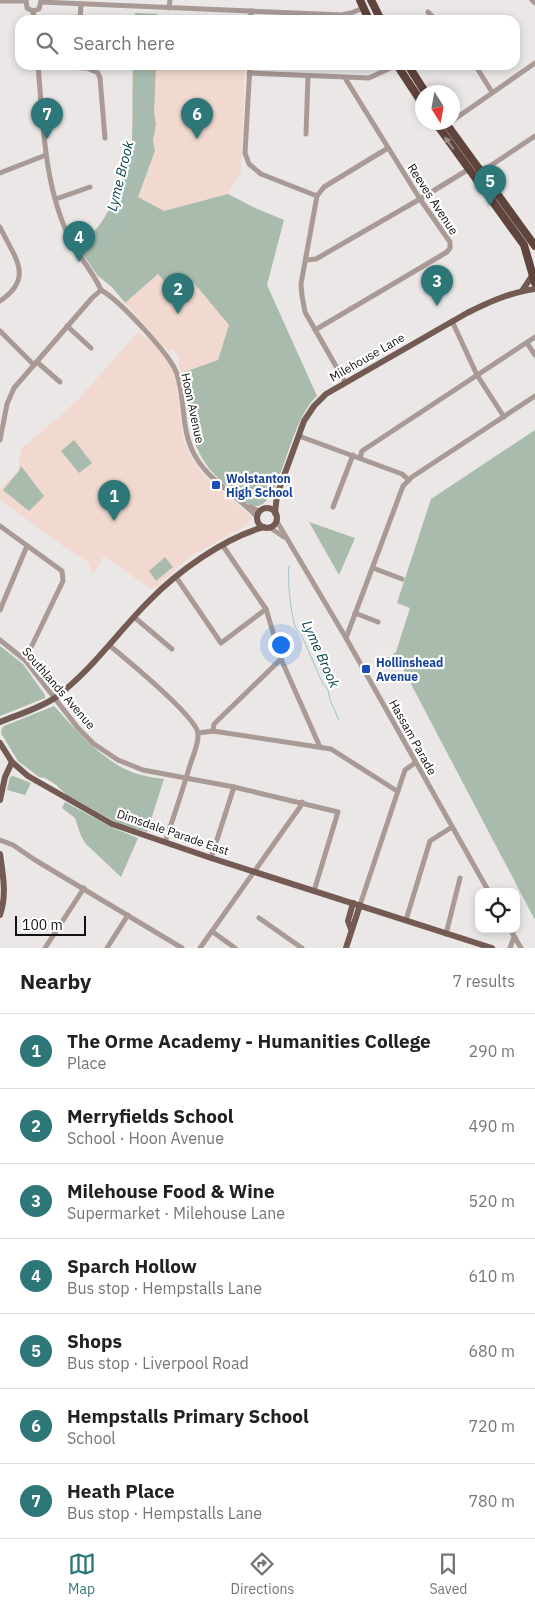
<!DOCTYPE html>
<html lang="en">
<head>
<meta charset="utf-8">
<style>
	:root { --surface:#fff; --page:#f6f6f6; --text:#202124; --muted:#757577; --line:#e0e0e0; --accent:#2d7778 }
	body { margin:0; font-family:"IBM Plex Sans",sans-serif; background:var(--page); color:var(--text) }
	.controls { position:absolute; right:15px; bottom:15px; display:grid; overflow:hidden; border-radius:10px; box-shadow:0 2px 8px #0003 }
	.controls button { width:45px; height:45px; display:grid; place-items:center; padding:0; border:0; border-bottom:1px solid var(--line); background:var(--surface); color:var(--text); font:25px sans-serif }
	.compass { position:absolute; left:415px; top:85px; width:45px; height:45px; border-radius:50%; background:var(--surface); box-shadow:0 2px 8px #0003; rotate:169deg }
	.scale { position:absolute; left:15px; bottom:12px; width:71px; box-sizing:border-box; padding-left:5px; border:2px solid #131211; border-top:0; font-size:14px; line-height:18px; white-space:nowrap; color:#131211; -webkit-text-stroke:4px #fff; paint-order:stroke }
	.you { position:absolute; left:280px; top:644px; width:18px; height:18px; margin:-12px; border:4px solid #fff; border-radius:50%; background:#1a73e8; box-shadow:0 0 0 8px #1a73e833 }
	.badge { display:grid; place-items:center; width:32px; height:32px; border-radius:50%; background:var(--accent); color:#fff; font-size:16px; font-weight:700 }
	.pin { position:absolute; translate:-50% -41px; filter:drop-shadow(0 1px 2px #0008) }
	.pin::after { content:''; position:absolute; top:26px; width:18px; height:15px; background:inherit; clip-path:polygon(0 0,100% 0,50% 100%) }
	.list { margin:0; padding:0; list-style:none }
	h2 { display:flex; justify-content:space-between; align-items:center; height:65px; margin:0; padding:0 20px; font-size:21px }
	h2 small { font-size:16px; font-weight:400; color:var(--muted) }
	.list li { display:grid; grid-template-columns:32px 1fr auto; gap:15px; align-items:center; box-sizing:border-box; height:75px; padding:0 20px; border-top:1px solid var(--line) }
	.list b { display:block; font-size:19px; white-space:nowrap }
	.list p { margin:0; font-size:16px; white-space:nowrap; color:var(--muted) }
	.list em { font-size:16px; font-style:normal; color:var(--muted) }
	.icon { flex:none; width:28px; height:28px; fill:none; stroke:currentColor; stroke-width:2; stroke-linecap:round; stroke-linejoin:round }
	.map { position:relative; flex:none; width:535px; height:948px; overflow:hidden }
	.search { position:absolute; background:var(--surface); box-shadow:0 2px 8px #0003; left:15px; right:15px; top:15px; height:55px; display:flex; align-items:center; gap:12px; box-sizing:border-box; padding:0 18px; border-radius:15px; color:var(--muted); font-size:19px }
	.sheet { height:590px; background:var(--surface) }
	nav { display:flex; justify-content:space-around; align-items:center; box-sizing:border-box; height:70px; border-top:1px solid var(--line); background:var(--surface); font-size:14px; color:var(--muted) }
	nav a { display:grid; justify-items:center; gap:2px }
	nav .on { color:var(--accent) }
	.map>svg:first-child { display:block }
	.education { fill:#f1d9cf }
	.green { fill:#a8bbac }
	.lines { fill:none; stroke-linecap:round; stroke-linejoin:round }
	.stream { stroke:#9fc4c8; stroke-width:1 }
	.minor { stroke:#a99a96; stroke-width:5 }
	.major { stroke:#735b54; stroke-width:6 }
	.highway { stroke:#5f443c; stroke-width:8 }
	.oneway { fill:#9f8f8a }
	.transit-dot { fill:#1a4fb4; stroke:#fff; stroke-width:2 }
	.labels { text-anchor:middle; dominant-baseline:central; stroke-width:4.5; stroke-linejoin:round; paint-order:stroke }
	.street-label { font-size:12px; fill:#131211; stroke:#fff }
	.transit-label { font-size:12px; font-weight:bold; fill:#164399; stroke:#fff; text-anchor:start }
	.water-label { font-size:14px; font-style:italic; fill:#064247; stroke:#fff }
</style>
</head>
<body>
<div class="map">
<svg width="535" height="948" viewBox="0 0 535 948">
	<rect width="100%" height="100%" fill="#eae7e6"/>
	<!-- education -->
	<g class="education">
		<polygon points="156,65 245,65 241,171 228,194 164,211 138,197 155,151 153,141 156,124 154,113"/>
		<polygon points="158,274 194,283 229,325 218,360 182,373 178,365 180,359 173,349 168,351 125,303"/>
		<polygon points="138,332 151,341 175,369 183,439 192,459 201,472 252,518 242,528 188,558 156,588 151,589 104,556 93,574 87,561 66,548 0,500 0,489 18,471 21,449 76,402"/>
	</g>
	<!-- green -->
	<g class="green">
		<polygon points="135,13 158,14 158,20 135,20"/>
		<path d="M133,65h23l-2,48 2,11 -3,17 2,10 -17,46 26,14 64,-17 25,13 31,13 -17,65 50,111c-18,15 -29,59 -38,81 -3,8 -7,18 -13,24 -5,5 -11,7 -17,4 -34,-29 -52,-40 -60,-86 -2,-16 -3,-32 -7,-46l36,-13 11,-35 -35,-42 -16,14 -20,-23 -33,29 -13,-16 -14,-11 -23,-33c9,-4 15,-8 22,-15 15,-16 33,-67 35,-89 1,-25 0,-49 1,-74z"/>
		<polygon points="535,430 535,920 401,665 388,658 396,652 410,608 397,603 431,499"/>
		<polygon points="74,440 92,463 79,473 61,451"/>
		<polygon points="21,466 44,496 29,511 3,490 19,471"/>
		<polygon points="309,522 355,538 339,575"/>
		<polygon points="165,557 173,567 156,581 149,571"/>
		<polygon points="0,646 23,664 45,695 45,698 0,716"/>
		<path d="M54,706c24,26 52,60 87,69 8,2 16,3 23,4l-17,53 -26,-7 -54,-30 -12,-11 -10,-6 -6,-1 -21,-16 -17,-28 1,-5 2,-2z"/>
		<polygon points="13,776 31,783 25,795 7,790 10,777"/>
		<polygon points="65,802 113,828 138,838 121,877 86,844 81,836 75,818 62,808"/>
	</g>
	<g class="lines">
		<!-- stream -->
		<g class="stream">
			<polyline points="146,20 147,17"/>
			<polyline points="142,93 143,65"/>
			<polyline points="104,246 120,218 123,194 139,145 144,106"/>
			<path d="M289,566c-2,10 2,53 7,62 1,3 3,4 5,6l21,48 6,8 2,10 9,20"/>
		</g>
		<!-- minor -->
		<g class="minor">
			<polyline points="26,0 27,8 33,11"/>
			<polyline points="532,0 535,3"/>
			<polyline points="0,1 25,1"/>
			<polyline points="41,2 342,15 351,13 363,8"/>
			<polyline points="169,8 170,0"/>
			<polyline points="33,11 39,9 41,1"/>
			<polyline points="33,11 34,20"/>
			<polyline points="428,12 436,20"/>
			<polyline points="80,20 81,4"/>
			<polyline points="251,20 251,11"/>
			<path d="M38,65c5,57 6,124 33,176 9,17 22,31 30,49"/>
			<polyline points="250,65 245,153 249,164 261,174 317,196"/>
			<polyline points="475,65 492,92"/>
			<polyline points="39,66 87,68 98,73 100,78 105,138"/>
			<polyline points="249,73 369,78 397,65"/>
			<polyline points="452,121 535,63"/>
			<polyline points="306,134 308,76"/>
			<polyline points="478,167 484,169 490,166 535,136"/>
			<polyline points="0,173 46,155"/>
			<polyline points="56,199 90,187"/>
			<path d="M0,227c13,29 36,50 0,74"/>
			<polyline points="306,260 316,259 420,199 469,169"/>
			<path d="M101,290c18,10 70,65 76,84 9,28 3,59 20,85 13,22 42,38 60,58"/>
			<polyline points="452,321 477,375 504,417"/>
			<polyline points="67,326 91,348"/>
			<polyline points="315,330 447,252 450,248 450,242 420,199 345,78"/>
			<polyline points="0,331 34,365"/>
			<polyline points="527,343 535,355"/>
			<polyline points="37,362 60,382"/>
			<polyline points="345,382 305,312 302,296 301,284 317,196 324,187 388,148"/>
			<polyline points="299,436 402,474 409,480"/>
			<polyline points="0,440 7,404 14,388 92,298 101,290"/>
			<polyline points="360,458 362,451 535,337"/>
			<polyline points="250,507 259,511"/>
			<polyline points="333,507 353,455"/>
			<polyline points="276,520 346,638 489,892"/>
			<polyline points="0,526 62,571 63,581 25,660"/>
			<polyline points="269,527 284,537"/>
			<polyline points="223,546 266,609 281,659 320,747"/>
			<polyline points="373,568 402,579"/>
			<polyline points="176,577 221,643 266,609"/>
			<polyline points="0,610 27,546"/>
			<polyline points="355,613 378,622"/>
			<polyline points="134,617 172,649"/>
			<polyline points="346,638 403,486 412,477 535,396"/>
			<polyline points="0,640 25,660 78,728 94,744 118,760 143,770 234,787 338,812 314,891"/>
			<path d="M109,645c17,14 86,71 89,88 1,9 -4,21 -7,29 -8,27 -17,54 -26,80"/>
			<polyline points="213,731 214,724 281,659"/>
			<polyline points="198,733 213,731 331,749 397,791"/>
			<polyline points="0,840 13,845 35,860 182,948"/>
			<polyline points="211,858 234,787"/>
			<polyline points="360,905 405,770 415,763"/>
			<polyline points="259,918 302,948"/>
			<polyline points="406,920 430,841 452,827"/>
			<polyline points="510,929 521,948"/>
			<polyline points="213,932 235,948"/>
			<polyline points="446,934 460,878"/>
			<polyline points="45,948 84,888"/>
			<polyline points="107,948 128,915"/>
			<polyline points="200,948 300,807 302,802"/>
			<polyline points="510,948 514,937"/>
		</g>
		<!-- major -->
		<g class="major">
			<polyline points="522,291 532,276"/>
			<circle cx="267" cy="518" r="10"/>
			<path d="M275,513l2,-18 27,-74 10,-15 12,-12 141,-81c22,-11 44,-21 68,-24"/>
			<path d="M0,722c17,-7 41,-14 56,-25 36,-27 61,-64 93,-96 28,-29 75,-63 115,-74"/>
			<polyline points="0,743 12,762 28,776 112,824 211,858 492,948"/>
			<polyline points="0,800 5,777 12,762"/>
			<path d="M0,854c3,21 7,41 0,61"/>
			<polyline points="351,929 348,921 353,903"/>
			<polyline points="346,948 360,905"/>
		</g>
		<!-- highway -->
		<g class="highway">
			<polyline points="360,0 369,20"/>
			<polyline points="371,0 381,20"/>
			<polyline points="397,65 422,103"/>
			<polyline points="408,65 425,92"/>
			<polyline points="435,122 524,245 535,283"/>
			<polyline points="445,122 535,246"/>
		</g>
	</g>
	<!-- one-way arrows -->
	<defs><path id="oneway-solid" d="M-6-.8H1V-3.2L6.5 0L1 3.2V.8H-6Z" transform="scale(1.25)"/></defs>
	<use class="oneway" href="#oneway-solid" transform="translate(449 143) rotate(-126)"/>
	<!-- markers -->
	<g class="transit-dot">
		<rect x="211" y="480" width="10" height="10" rx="2.5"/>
		<rect x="361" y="664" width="10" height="10" rx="2.5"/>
	</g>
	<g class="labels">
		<!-- street labels -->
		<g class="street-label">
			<text transform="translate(433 199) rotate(57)">Reeves Avenue</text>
			<text transform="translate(367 357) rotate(-30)">Milehouse Lane</text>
			<text transform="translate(193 408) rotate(78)">Hoon Avenue</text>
			<text transform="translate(59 688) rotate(49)">Southlands Avenue</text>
			<text transform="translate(413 737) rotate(61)">Hassam Parade</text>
			<text transform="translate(173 832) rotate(19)">Dimsdale Parade East</text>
		</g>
		<!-- transit labels -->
		<g class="transit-label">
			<text x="226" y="478">Wolstanton<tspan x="226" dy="14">High School</tspan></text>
			<text x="376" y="662">Hollinshead<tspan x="376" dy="14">Avenue</tspan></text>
		</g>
		<!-- water labels -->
		<g class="water-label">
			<text transform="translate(120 176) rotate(-76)">Lyme Brook</text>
			<text transform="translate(321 654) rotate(66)">Lyme Brook</text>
		</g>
	</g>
</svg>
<div class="controls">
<button><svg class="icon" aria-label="locate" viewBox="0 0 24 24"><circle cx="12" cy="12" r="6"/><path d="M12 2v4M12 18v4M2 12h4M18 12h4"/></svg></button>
</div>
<svg class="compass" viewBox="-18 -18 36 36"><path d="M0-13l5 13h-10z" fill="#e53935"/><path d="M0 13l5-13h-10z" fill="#757577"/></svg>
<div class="scale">100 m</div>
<div class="you"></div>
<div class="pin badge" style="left:114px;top:521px">1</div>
<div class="pin badge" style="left:178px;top:314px">2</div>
<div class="pin badge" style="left:437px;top:306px">3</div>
<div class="pin badge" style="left:79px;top:262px">4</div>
<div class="pin badge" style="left:490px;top:206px">5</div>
<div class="pin badge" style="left:197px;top:139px">6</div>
<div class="pin badge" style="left:47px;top:139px">7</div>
<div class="search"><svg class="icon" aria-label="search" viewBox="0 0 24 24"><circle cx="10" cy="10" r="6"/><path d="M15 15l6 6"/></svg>Search here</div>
</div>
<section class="sheet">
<h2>Nearby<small>7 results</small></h2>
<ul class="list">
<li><span class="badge">1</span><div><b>The Orme Academy - Humanities College</b><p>Place</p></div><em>290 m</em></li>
<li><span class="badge">2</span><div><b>Merryfields School</b><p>School · Hoon Avenue</p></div><em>490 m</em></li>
<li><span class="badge">3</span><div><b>Milehouse Food &amp; Wine</b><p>Supermarket · Milehouse Lane</p></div><em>520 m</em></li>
<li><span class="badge">4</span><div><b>Sparch Hollow</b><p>Bus stop · Hempstalls Lane</p></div><em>610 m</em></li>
<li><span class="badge">5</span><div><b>Shops</b><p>Bus stop · Liverpool Road</p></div><em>680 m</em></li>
<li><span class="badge">6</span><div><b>Hempstalls Primary School</b><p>School</p></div><em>720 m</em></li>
<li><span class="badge">7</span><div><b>Heath Place</b><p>Bus stop · Hempstalls Lane</p></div><em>780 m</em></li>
</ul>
</section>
<nav>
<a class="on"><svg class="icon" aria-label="map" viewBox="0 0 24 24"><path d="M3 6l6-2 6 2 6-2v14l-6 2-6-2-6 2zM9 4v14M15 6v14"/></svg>Map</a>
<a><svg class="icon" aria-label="directions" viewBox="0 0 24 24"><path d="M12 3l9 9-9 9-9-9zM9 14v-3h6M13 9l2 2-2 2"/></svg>Directions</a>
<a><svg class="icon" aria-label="saved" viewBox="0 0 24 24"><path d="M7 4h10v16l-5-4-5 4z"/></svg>Saved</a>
</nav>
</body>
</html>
